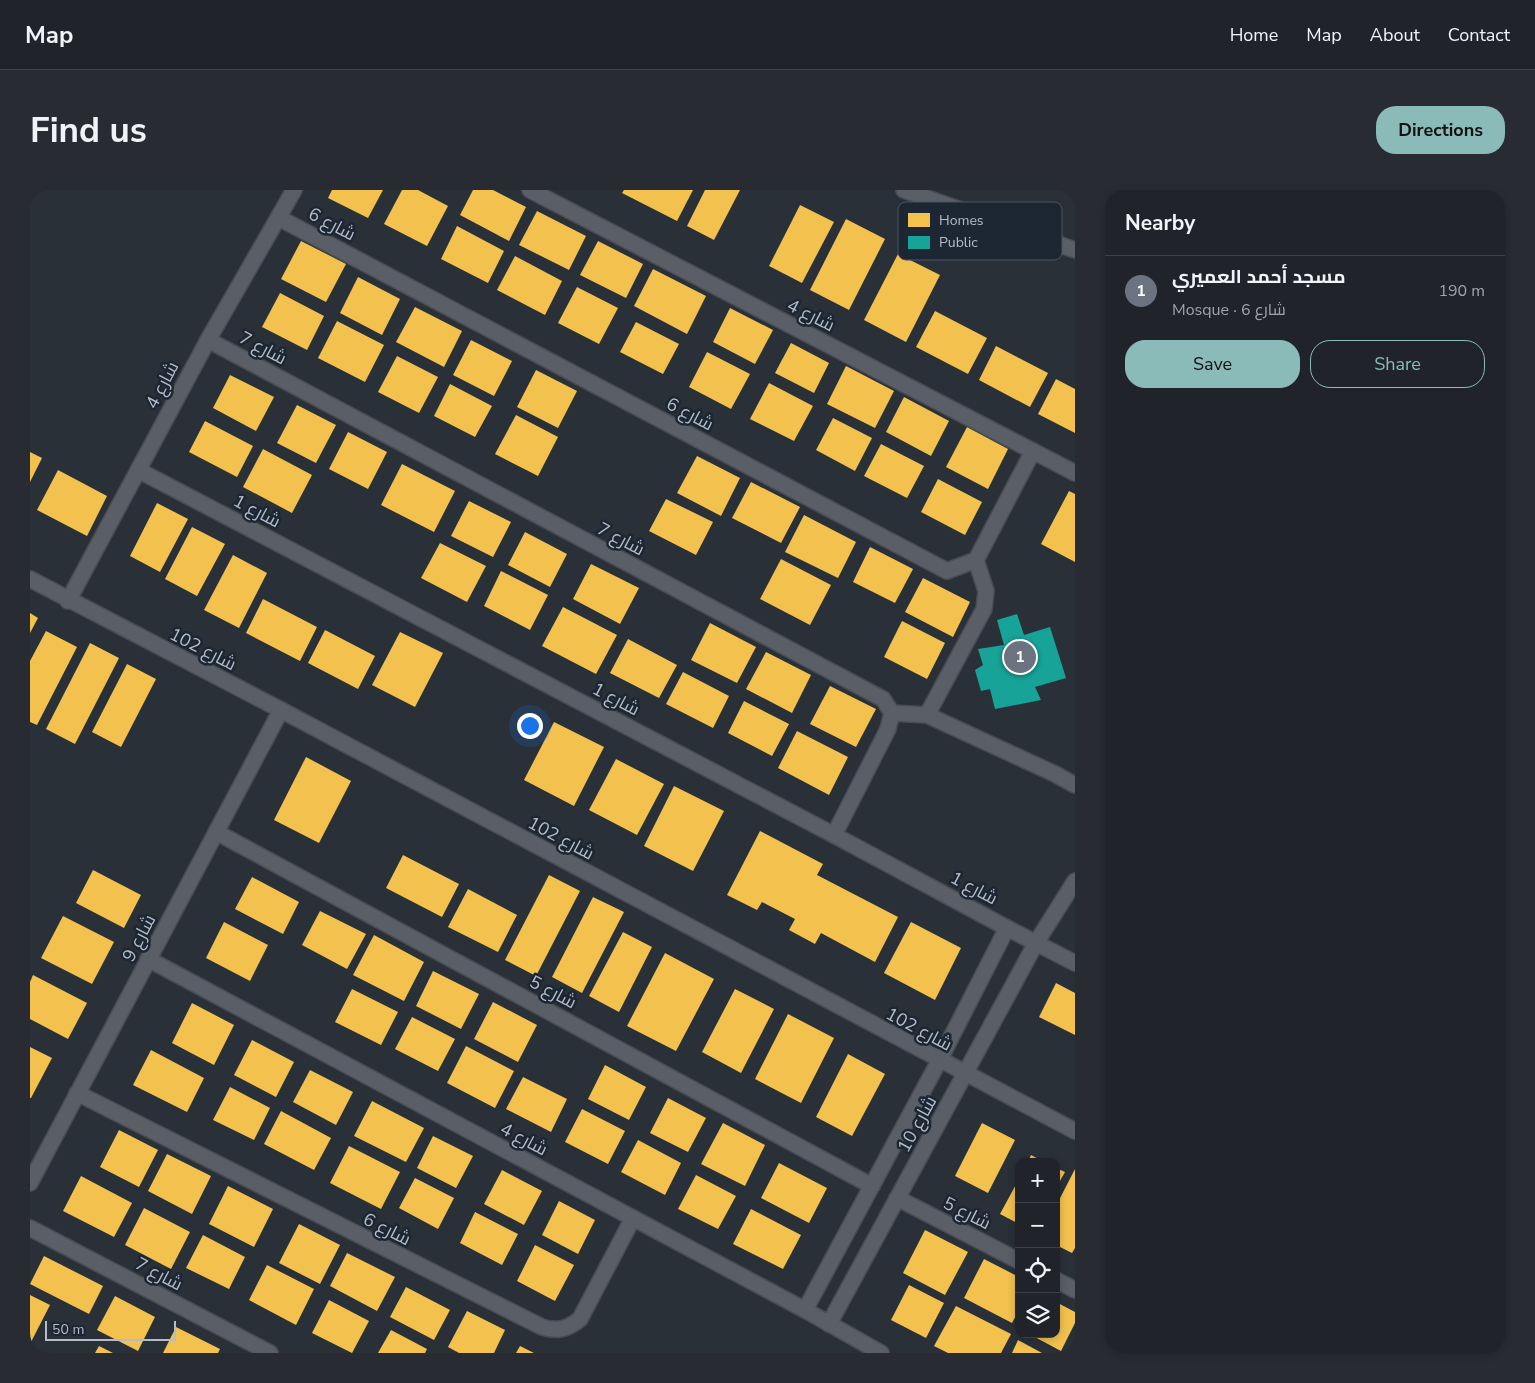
<!DOCTYPE html>
<html lang="en">
<head>
<meta charset="utf-8">
<style>
	:root { --surface:#20242a; --page:#282c32; --text:#f1f3f6; --muted:#a2a4a8; --line:#3d4147; --accent:#8bbbb9 }
	body { margin:0; font-family:"Nunito Sans",Cairo,sans-serif; background:var(--page); color:var(--text) }
	.controls { position:absolute; right:15px; bottom:15px; display:grid; overflow:hidden; border-radius:10px; box-shadow:0 2px 8px #0003 }
	.controls button { width:45px; height:45px; display:grid; place-items:center; padding:0; border:0; border-bottom:1px solid var(--line); background:var(--surface); color:var(--text); font:25px sans-serif }
	.scale { position:absolute; left:15px; bottom:12px; width:131px; box-sizing:border-box; padding-left:5px; border:2px solid #b4bcc9; border-top:0; font-size:14px; line-height:18px; white-space:nowrap; color:#b4bcc9; -webkit-text-stroke:4px #1d2633; paint-order:stroke }
	.you { position:absolute; left:499px; top:535px; width:18px; height:18px; margin:-12px; border:4px solid #fff; border-radius:50%; background:#1a73e8; box-shadow:0 0 0 8px #1a73e833 }
	.badge { display:grid; place-items:center; width:32px; height:32px; border-radius:50%; background:var(--accent); color:#fff; font-size:16px; font-weight:700 }
	.pin { position:absolute; translate:-50% -50%; border:2px solid #fff; box-shadow:0 1px 5px #0006 }
	.list { margin:0; padding:0; list-style:none }
	h2 { display:flex; justify-content:space-between; align-items:center; height:65px; margin:0; padding:0 20px; font-size:21px }
	h2 small { font-size:16px; font-weight:400; color:var(--muted) }
	.list li { display:grid; grid-template-columns:32px 1fr auto; gap:15px; align-items:center; box-sizing:border-box; height:70px; padding:0 20px; border-top:1px solid var(--line) }
	.list b { display:block; font-size:19px; white-space:nowrap }
	.list p { margin:0; font-size:16px; white-space:nowrap; color:var(--muted) }
	.list em { font-size:16px; font-style:normal; color:var(--muted) }
	.actions { display:flex; gap:10px; padding:15px 20px }
	.actions a { flex:1; padding:11px 0; border:1px solid var(--accent); border-radius:20px; text-align:center; font-size:18px; color:var(--accent) }
	.actions .main { background:var(--accent); color:#111 }
	.icon { flex:none; width:28px; height:28px; fill:none; stroke:currentColor; stroke-width:2; stroke-linecap:round; stroke-linejoin:round }
	.map { position:relative; flex:none; width:1045px; height:1163px; overflow:hidden; border-radius:20px }
	header { display:flex; align-items:center; gap:30px; box-sizing:border-box; height:70px; padding:0 25px; background:var(--surface); border-bottom:1px solid var(--line) }
	header strong { font-size:24px }
	nav { display:flex; gap:28px; margin-inline-start:auto; font-size:18px }
	.intro { display:flex; align-items:center; justify-content:space-between; box-sizing:border-box; height:120px; padding:0 30px }
	h1 { margin:0; font-size:35px }
	.button { padding:12px 22px; border-radius:20px; background:var(--accent); color:#111; font-size:18px; font-weight:700 }
	main { display:flex; gap:30px; padding:0 30px }
	aside { flex:1; background:var(--surface); border-radius:20px; box-shadow:0 2px 8px #0003 }
	.map>svg:first-child { display:block }
	.homes { fill:#f2c14e }
	.public { fill:#17a398 }
	.lines { fill:none; stroke-linecap:round; stroke-linejoin:round }
	.minor-casing { stroke:#484c53; stroke-width:18 }
	.minor { stroke:#5a5e66; stroke-width:15 }
	.labels { text-anchor:middle; dominant-baseline:central; stroke-width:5; stroke-linejoin:round; paint-order:stroke }
	.street-label { font-size:18px; fill:#b4bcc9; stroke:#1d2633 }
	.key { fill:#1d2633; stroke:#4a5360; stroke-width:1 }
	.key-label { font-size:14px; fill:#b4bcc9 }
</style>
</head>
<body>
<header>
<strong>Map</strong>
<nav><a>Home</a><a>Map</a><a>About</a><a>Contact</a></nav>
</header>
<div class="intro"><h1>Find us</h1><a class="button">Directions</a></div>
<main>
<div class="map">
<svg width="1045" height="1163" viewBox="0 0 1045 1163">
	<rect width="100%" height="100%" fill="#2a3038"/>
	<!-- homes -->
	<g class="homes">
		<polygon points="302,0 353,0 338,28 298,8"/>
		<polygon points="372,0 388,0 418,16 397,56 354,34"/>
		<polygon points="443,0 463,0 496,17 479,51 430,25"/>
		<polygon points="594,0 663,0 647,31 592,3"/>
		<polygon points="675,0 710,0 684,50 657,36"/>
		<polygon points="770,15 804,32 772,93 739,76"/>
		<polygon points="507,21 556,46 539,80 489,55"/>
		<polygon points="816,29 855,49 819,120 780,100"/>
		<polygon points="427,36 474,61 458,93 411,69"/>
		<polygon points="271,51 316,74 296,112 251,89"/>
		<polygon points="568,51 613,74 596,108 550,85"/>
		<polygon points="868,64 910,85 876,152 834,130"/>
		<polygon points="485,66 532,91 515,125 467,100"/>
		<polygon points="623,79 676,106 657,144 604,116"/>
		<polygon points="328,87 370,109 352,145 310,123"/>
		<polygon points="547,97 588,118 569,154 528,133"/>
		<polygon points="250,103 294,126 277,160 232,137"/>
		<polygon points="385,117 432,141 414,177 366,152"/>
		<polygon points="700,118 743,140 725,174 683,152"/>
		<polygon points="905,121 957,148 938,184 886,157"/>
		<polygon points="307,131 354,155 335,192 288,168"/>
		<polygon points="606,132 649,154 633,184 590,162"/>
		<polygon points="441,150 482,171 464,206 423,185"/>
		<polygon points="761,153 799,173 784,203 745,183"/>
		<polygon points="966,156 1018,183 1000,217 949,190"/>
		<polygon points="677,162 720,184 701,219 659,197"/>
		<polygon points="367,166 408,187 389,223 348,202"/>
		<polygon points="816,176 864,201 845,238 797,214"/>
		<polygon points="506,180 547,201 528,238 487,217"/>
		<polygon points="200,185 244,207 226,241 183,218"/>
		<polygon points="1026,189 1045,199 1045,243 1008,224"/>
		<polygon points="739,193 783,216 764,251 720,229"/>
		<polygon points="420,194 462,216 445,247 404,226"/>
		<polygon points="874,207 919,231 901,266 856,242"/>
		<polygon points="267,215 306,235 286,273 247,253"/>
		<polygon points="486,225 528,247 508,286 465,264"/>
		<polygon points="803,228 842,248 825,281 786,260"/>
		<polygon points="175,231 223,256 207,287 159,262"/>
		<polygon points="937,237 978,259 958,299 916,277"/>
		<polygon points="318,242 357,262 338,299 299,279"/>
		<polygon points="851,254 894,276 877,308 834,286"/>
		<polygon points="233,259 282,285 262,323 213,297"/>
		<polygon points="0,262 12,268 0,292"/>
		<polygon points="667,266 710,288 691,326 647,303"/>
		<polygon points="372,274 425,301 404,342 351,315"/>
		<polygon points="28,280 77,306 57,346 7,320"/>
		<polygon points="908,289 952,312 935,345 891,322"/>
		<polygon points="721,292 770,317 751,353 702,328"/>
		<polygon points="1039,301 1045,304 1045,372 1011,354"/>
		<polygon points="636,309 683,332 666,365 619,341"/>
		<polygon points="439,311 481,332 463,367 421,346"/>
		<polygon points="127,313 158,329 130,382 100,366"/>
		<polygon points="774,325 826,352 808,388 755,362"/>
		<polygon points="162,337 195,354 167,406 135,389"/>
		<polygon points="495,342 537,364 520,397 478,375"/>
		<polygon points="410,353 456,376 437,412 391,388"/>
		<polygon points="840,357 883,379 865,413 823,392"/>
		<polygon points="203,365 237,383 209,438 174,420"/>
		<polygon points="751,369 801,395 780,435 730,409"/>
		<polygon points="561,374 609,398 590,434 543,409"/>
		<polygon points="471,381 518,405 500,440 454,416"/>
		<polygon points="893,388 940,412 923,447 875,422"/>
		<polygon points="233,409 287,437 270,471 216,443"/>
		<polygon points="533,417 587,445 566,484 512,456"/>
		<polygon points="0,423 8,428 0,443"/>
		<polygon points="872,431 915,453 897,489 854,467"/>
		<polygon points="680,433 726,457 707,493 661,470"/>
		<polygon points="295,440 345,466 328,499 278,473"/>
		<polygon points="16,441 47,457 7,535 0,532 0,471"/>
		<polygon points="370,442 413,463 385,517 342,495"/>
		<polygon points="598,449 647,475 629,508 580,483"/>
		<polygon points="60,453 89,468 45,554 16,539"/>
		<polygon points="736,462 781,485 762,523 716,499"/>
		<polygon points="97,474 126,489 91,557 62,542"/>
		<polygon points="653,482 699,506 683,538 636,514"/>
		<polygon points="800,496 846,519 826,557 780,534"/>
		<polygon points="714,511 759,534 742,566 698,543"/>
		<polygon points="524,532 574,557 544,616 494,590"/>
		<polygon points="767,541 818,567 799,605 748,578"/>
		<polygon points="276,567 321,591 289,653 244,630"/>
		<polygon points="586,569 634,594 607,645 559,620"/>
		<polygon points="644,596 694,621 663,681 614,656"/>
		<polygon points="730,641 793,674 787,685 868,727 845,772 791,743 785,754 759,740 765,729 732,712 727,720 697,705"/>
		<polygon points="373,665 429,694 412,727 356,698"/>
		<polygon points="63,680 111,705 94,738 46,713"/>
		<polygon points="519,685 550,701 506,786 475,770"/>
		<polygon points="222,687 269,712 253,744 205,719"/>
		<polygon points="438,699 487,725 468,762 418,737"/>
		<polygon points="563,707 594,722 552,803 522,787"/>
		<polygon points="290,721 336,744 317,779 272,755"/>
		<polygon points="33,726 84,752 62,794 11,768"/>
		<polygon points="194,732 238,755 220,791 176,768"/>
		<polygon points="881,732 931,758 905,810 854,783"/>
		<polygon points="593,742 622,757 589,822 559,806"/>
		<polygon points="344,745 394,772 374,811 323,785"/>
		<polygon points="635,763 684,789 646,861 597,836"/>
		<polygon points="403,781 449,804 431,839 386,816"/>
		<polygon points="3,785 57,813 38,849 0,829 0,792"/>
		<polygon points="1026,793 1045,803 1045,845 1009,827"/>
		<polygon points="322,799 368,822 351,855 305,832"/>
		<polygon points="705,799 744,819 711,883 672,862"/>
		<polygon points="463,812 507,835 488,872 444,849"/>
		<polygon points="162,813 204,835 184,875 142,853"/>
		<polygon points="758,824 804,848 771,913 725,889"/>
		<polygon points="382,827 425,849 408,881 365,859"/>
		<polygon points="222,850 264,872 246,907 204,885"/>
		<polygon points="436,856 484,881 465,918 417,893"/>
		<polygon points="0,857 22,868 1,908 0,908"/>
		<polygon points="121,860 174,888 157,922 103,895"/>
		<polygon points="818,864 855,884 822,946 786,927"/>
		<polygon points="575,875 616,897 599,930 558,909"/>
		<polygon points="280,880 323,902 306,935 263,912"/>
		<polygon points="493,887 537,909 521,942 476,919"/>
		<polygon points="200,897 240,918 224,950 183,930"/>
		<polygon points="638,908 676,928 658,962 620,943"/>
		<polygon points="342,911 394,938 376,972 324,946"/>
		<polygon points="552,919 595,941 578,974 535,952"/>
		<polygon points="251,921 301,948 284,980 234,954"/>
		<polygon points="693,933 735,955 715,996 671,974"/>
		<polygon points="952,933 985,950 958,1003 925,986"/>
		<polygon points="89,940 128,960 109,997 70,977"/>
		<polygon points="403,946 443,966 426,998 387,978"/>
		<polygon points="608,950 651,973 635,1005 591,982"/>
		<polygon points="319,956 370,982 351,1019 300,993"/>
		<polygon points="137,964 181,986 162,1024 118,1001"/>
		<polygon points="1001,965 1014,972 998,972"/>
		<polygon points="749,973 797,998 779,1033 731,1008"/>
		<polygon points="1026,978 1035,982 1026,998"/>
		<polygon points="1045,979 1045,1058 1042,1063 1026,1055 1026,1016"/>
		<polygon points="472,980 512,1001 494,1035 454,1014"/>
		<polygon points="666,985 706,1006 688,1039 648,1019"/>
		<polygon points="51,986 102,1013 84,1047 33,1021"/>
		<polygon points="385,988 424,1008 408,1039 369,1018"/>
		<polygon points="989,989 989,1034 970,1024"/>
		<polygon points="198,996 243,1019 224,1057 179,1034"/>
		<polygon points="529,1011 565,1030 548,1064 512,1045"/>
		<polygon points="114,1018 160,1042 141,1079 95,1055"/>
		<polygon points="721,1019 771,1045 753,1079 703,1054"/>
		<polygon points="445,1022 488,1044 472,1075 430,1053"/>
		<polygon points="269,1034 310,1055 290,1094 249,1073"/>
		<polygon points="895,1040 938,1062 915,1105 873,1083"/>
		<polygon points="173,1045 215,1067 199,1099 156,1078"/>
		<polygon points="505,1055 544,1075 525,1111 487,1091"/>
		<polygon points="317,1063 365,1087 347,1121 300,1096"/>
		<polygon points="14,1066 73,1096 59,1124 0,1094"/>
		<polygon points="954,1069 989,1087 989,1120 982,1133 934,1108"/>
		<polygon points="237,1075 284,1099 266,1135 219,1110"/>
		<polygon points="879,1095 914,1113 896,1148 861,1130"/>
		<polygon points="376,1097 420,1120 404,1150 360,1127"/>
		<polygon points="0,1105 20,1115 0,1154"/>
		<polygon points="85,1106 125,1127 108,1161 67,1140"/>
		<polygon points="299,1110 339,1131 322,1163 282,1143"/>
		<polygon points="1026,1112 1045,1122 1045,1133 1031,1161 999,1144 1026,1144"/>
		<polygon points="926,1116 981,1144 971,1163 918,1163 904,1156"/>
		<polygon points="437,1121 475,1140 464,1163 429,1163 418,1157"/>
		<polygon points="146,1137 190,1159 188,1163 133,1163"/>
		<polygon points="361,1140 397,1159 395,1163 348,1163"/>
		<polygon points="988,1150 1012,1163 982,1163"/>
		<polygon points="69,1156 83,1163 65,1163"/>
		<polygon points="490,1156 504,1163 486,1163"/>
	</g>
	<!-- public -->
	<polygon class="public" points="987,424 994,445 1020,437 1036,488 1005,497 1011,510 965,519 960,499 951,501 945,480 953,475 948,459 974,455 967,430"/>
	<g class="lines">
		<defs>
			<g id="minor">
				<polyline points="500,0 1045,283"/>
				<polyline points="874,0 1045,60"/>
				<polyline points="249,28 917,381 946,370 1003,261"/>
				<polyline points="178,150 853,509 862,523 858,539 804,645"/>
				<polyline points="108,280 804,645 977,738 1045,773"/>
				<polyline points="0,389 251,520 1045,941"/>
				<polyline points="38,411 178,150 264,0"/>
				<polyline points="862,523 897,525 1025,584 1045,595"/>
				<polyline points="897,525 954,419 956,401 946,370"/>
				<polyline points="186,642 842,996"/>
				<polyline points="118,769 775,1120 851,1163"/>
				<path d="M47,903l465,234c15,5 26,2 38,-8l53,-101"/>
				<polyline points="0,993 251,520"/>
				<polyline points="867,1008 989,1071"/>
				<polyline points="0,1038 240,1163"/>
				<polyline points="1026,1090 1045,1100"/>
				<polyline points="775,1120 909,871 977,738"/>
				<polyline points="799,1134 1006,753 1045,691"/>
			</g>
		</defs>
		<!-- minor casing -->
		<use href="#minor" class="minor-casing"/>
		<!-- minor -->
		<use href="#minor" class="minor"/>
	</g>
	<g class="labels">
		<!-- street labels -->
		<g class="street-label">
			<text transform="translate(302 34) rotate(28)">شارع 6</text>
			<text transform="translate(781 125) rotate(27)">شارع 4</text>
			<text transform="translate(233 158) rotate(28)">شارع 7</text>
			<text transform="translate(132 195) rotate(-62)">شارع 4</text>
			<text transform="translate(660 224) rotate(28)">شارع 6</text>
			<text transform="translate(227 321) rotate(28)">شارع 1</text>
			<text transform="translate(591 349) rotate(28)">شارع 7</text>
			<text transform="translate(173 459) rotate(27)">شارع 102</text>
			<text transform="translate(586 509) rotate(28)">شارع 1</text>
			<text transform="translate(531 648) rotate(28)">شارع 102</text>
			<text transform="translate(944 698) rotate(28)">شارع 1</text>
			<text transform="translate(109 748) rotate(-62)">شارع 9</text>
			<text transform="translate(523 802) rotate(28)">شارع 5</text>
			<text transform="translate(889 839) rotate(28)">شارع 102</text>
			<text transform="translate(887 934) rotate(-61)">شارع 10</text>
			<text transform="translate(494 949) rotate(28)">شارع 4</text>
			<text transform="translate(937 1023) rotate(27)">شارع 5</text>
			<text transform="translate(357 1039) rotate(27)">شارع 6</text>
			<text transform="translate(129 1084) rotate(28)">شارع 7</text>
		</g>
	</g>
	<!-- legend -->
	<rect x="868" y="12" width="164" height="58" rx="8" class="key"/>
	<rect x="878" y="23" width="22" height="14" fill="#f2c14e"/>
	<rect x="878" y="46" width="22" height="13" fill="#17a398"/>
	<g class="key-label">
		<text x="909" y="35">Homes</text>
		<text x="909" y="57">Public</text>
	</g>
</svg>
<div class="controls">
<button>+</button>
<button>−</button>
<button><svg class="icon" aria-label="locate" viewBox="0 0 24 24"><circle cx="12" cy="12" r="6"/><path d="M12 2v4M12 18v4M2 12h4M18 12h4"/></svg></button>
<button><svg class="icon" aria-label="layers" viewBox="0 0 24 24"><path d="M12 4l9 5-9 5-9-5zM3 14l9 5 9-5"/></svg></button>
</div>
<div class="scale">50 m</div>
<div class="you"></div>
<div class="pin badge" style="left:990px;top:467px;background:#6b7280">1</div>
</div>
<aside>
<h2>Nearby<small></small></h2>
<ul class="list">
<li><span class="badge" style="background:#6b7280">1</span><div><b>مسجد أحمد العميري</b><p>Mosque · شارع 6</p></div><em>190 m</em></li>
</ul>
<div class="actions"><a class="main">Save</a><a>Share</a></div>
</aside>
</main>
</body>
</html>
